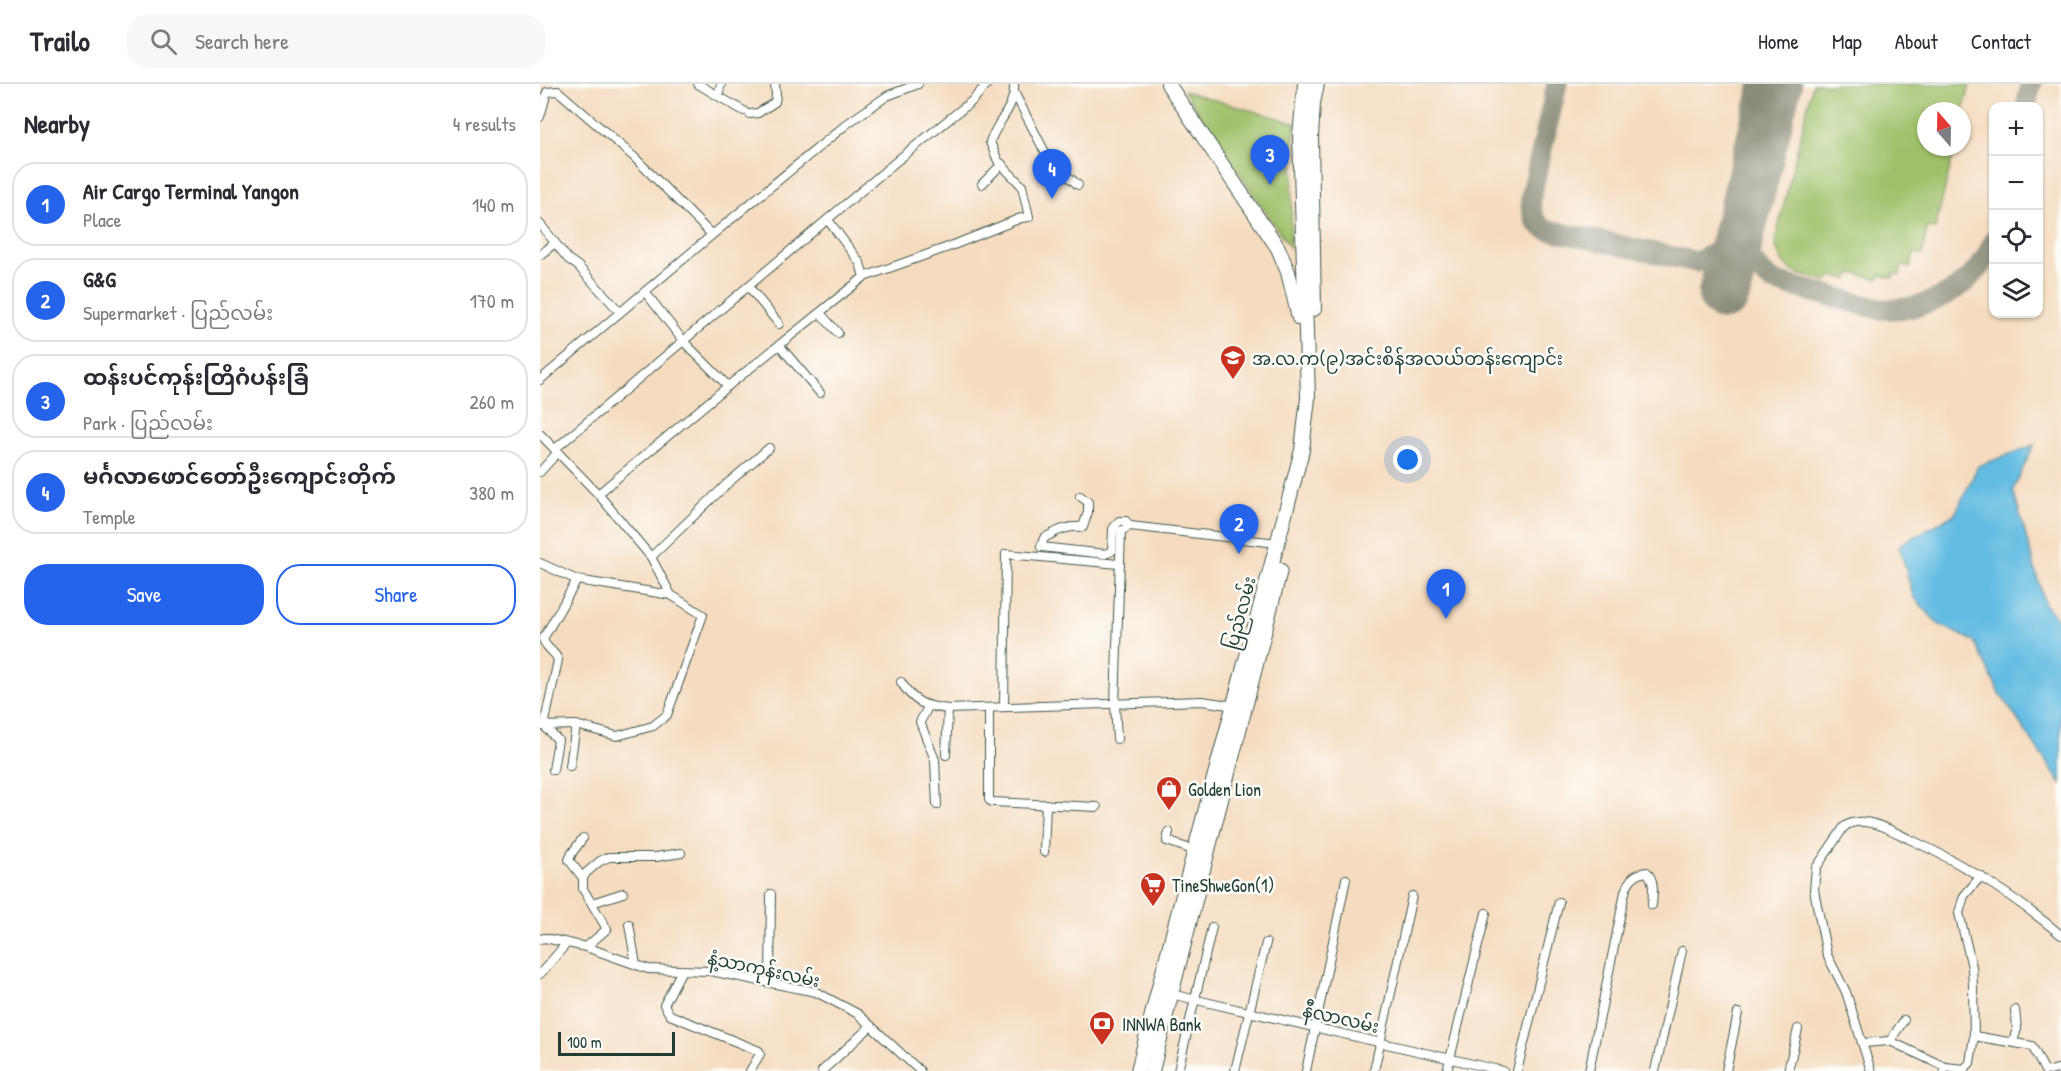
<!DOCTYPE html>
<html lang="en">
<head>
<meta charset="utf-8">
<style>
	:root { --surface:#fff; --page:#f7f7f7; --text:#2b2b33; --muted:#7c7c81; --line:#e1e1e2; --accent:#2563eb }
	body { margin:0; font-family:"Patrick Hand","Noto Sans Myanmar",sans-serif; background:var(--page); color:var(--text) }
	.controls { position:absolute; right:18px; top:18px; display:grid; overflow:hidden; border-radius:12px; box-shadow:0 2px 4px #0004 }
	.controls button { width:54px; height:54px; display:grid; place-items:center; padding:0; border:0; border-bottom:2px solid var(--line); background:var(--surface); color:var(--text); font:30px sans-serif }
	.compass { position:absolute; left:1377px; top:18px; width:54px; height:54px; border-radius:50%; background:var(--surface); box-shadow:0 2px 4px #0004; rotate:340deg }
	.scale { position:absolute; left:18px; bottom:15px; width:117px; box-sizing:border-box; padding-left:6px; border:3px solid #1f3d34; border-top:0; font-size:16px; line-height:21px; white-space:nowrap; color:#1f3d34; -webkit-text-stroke:4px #fdfcf7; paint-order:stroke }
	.you { position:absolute; left:868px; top:376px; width:21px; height:21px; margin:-15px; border:4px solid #fff; border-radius:50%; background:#1a73e8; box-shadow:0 0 0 9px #1a73e833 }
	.badge { display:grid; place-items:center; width:39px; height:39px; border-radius:50%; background:var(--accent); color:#fff; font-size:20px; font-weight:700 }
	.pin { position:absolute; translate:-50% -50px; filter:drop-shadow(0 2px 3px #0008) }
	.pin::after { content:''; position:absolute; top:32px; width:21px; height:18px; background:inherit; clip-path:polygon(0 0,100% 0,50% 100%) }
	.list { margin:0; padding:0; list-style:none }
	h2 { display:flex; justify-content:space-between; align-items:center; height:78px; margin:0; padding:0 24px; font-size:26px }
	h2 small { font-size:20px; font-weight:400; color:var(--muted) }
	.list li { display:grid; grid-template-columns:39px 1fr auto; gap:18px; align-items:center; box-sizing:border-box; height:84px; margin:0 12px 12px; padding:0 12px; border:2px solid var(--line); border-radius:24px }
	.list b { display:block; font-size:22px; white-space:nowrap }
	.list p { margin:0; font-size:20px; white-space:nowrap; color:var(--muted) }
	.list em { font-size:20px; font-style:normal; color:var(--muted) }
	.actions { display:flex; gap:12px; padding:18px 24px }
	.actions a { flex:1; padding:14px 0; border:2px solid var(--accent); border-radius:24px; text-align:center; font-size:21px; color:var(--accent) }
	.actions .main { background:var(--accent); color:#fff }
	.icon { flex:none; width:33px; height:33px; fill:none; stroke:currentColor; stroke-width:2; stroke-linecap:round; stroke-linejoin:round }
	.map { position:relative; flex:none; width:1521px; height:987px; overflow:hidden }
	header { display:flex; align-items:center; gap:36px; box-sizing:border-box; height:84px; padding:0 30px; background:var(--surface); border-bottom:2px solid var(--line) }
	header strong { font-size:28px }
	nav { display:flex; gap:33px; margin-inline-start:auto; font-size:21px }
	.search { width:420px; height:54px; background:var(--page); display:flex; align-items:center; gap:15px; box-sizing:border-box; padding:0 21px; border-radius:24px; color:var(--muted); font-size:22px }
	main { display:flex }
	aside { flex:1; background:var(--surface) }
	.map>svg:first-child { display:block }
	.green { fill:#9fc069; stroke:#5f7e4e; stroke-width:1.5 }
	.water { fill:#64bce2; stroke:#427c8b; stroke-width:1.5 }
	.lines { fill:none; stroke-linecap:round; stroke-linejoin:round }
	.taxiway { stroke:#8a8c7a; stroke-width:21 }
	.runway { stroke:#8a8c7a; stroke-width:52 }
	.street-casing { stroke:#3f5549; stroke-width:10 }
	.highway-casing { stroke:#3f5549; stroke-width:16 }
	.street { stroke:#fff; stroke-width:8 }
	.highway { stroke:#fff; stroke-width:14 }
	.labels { text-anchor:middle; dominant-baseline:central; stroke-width:5; stroke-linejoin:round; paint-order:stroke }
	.poi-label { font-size:18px; fill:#1f3d34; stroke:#fdfcf7; text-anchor:start }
	.street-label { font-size:18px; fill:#1f3d34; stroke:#fdfcf7 }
</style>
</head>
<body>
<header>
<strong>Trailo</strong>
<div class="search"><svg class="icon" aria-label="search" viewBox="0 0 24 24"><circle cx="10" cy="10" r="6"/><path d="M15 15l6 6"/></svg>Search here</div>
<nav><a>Home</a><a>Map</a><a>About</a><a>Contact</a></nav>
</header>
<main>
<aside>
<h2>Nearby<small>4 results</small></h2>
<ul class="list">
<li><span class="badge">1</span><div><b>Air Cargo Terminal Yangon</b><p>Place</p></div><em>140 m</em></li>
<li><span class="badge">2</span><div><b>G&amp;G</b><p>Supermarket · ပြည်လမ်း</p></div><em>170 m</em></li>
<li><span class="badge">3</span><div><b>ထန်းပင်ကုန်းတြိဂံပန်းခြံ</b><p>Park · ပြည်လမ်း</p></div><em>260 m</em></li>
<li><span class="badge">4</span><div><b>မင်္ဂလာဖောင်တော်ဦးကျောင်းတိုက်</b><p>Temple</p></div><em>380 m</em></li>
</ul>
<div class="actions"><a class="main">Save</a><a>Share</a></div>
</aside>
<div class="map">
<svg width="1521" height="987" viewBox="0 0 1521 987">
	<rect width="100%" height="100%" fill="#fdfcf7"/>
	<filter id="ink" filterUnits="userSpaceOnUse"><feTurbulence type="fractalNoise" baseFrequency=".0167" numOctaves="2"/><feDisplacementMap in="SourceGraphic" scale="12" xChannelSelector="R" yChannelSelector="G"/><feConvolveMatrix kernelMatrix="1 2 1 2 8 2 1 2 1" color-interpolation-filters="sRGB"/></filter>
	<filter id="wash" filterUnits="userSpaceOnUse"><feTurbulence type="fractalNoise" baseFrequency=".008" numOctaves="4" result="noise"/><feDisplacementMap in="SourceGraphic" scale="24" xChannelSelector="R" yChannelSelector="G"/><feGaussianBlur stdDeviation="1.35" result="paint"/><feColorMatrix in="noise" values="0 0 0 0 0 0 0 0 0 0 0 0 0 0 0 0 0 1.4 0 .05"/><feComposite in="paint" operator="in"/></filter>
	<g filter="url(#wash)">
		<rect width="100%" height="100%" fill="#f5dcc0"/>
		<!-- green -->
		<g class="green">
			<path d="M1273,0h157l-8,33v-6h-36v36h29l-20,82 -8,-1 -5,27 -8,-2 -4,15 -8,-2 -2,9 -6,-1 -1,4 -13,-3 -2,4 -26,-6 -4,6 -17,-3 -3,5c-27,-6 -48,-7 -53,-40z"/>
			<polygon points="644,7 755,39 750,164"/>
		</g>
		<!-- water -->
		<polygon class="water" points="1494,361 1473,406 1505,521 1521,538 1521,700 1459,608 1434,557 1398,540 1373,512 1359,461 1415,430 1438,382"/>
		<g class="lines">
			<!-- taxiway -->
			<g class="taxiway">
				<path d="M1017,0l-26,113c-1,15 3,27 17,33l149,32 26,-13 17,-21"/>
				<polyline points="1486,22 1491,0"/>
				<path d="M1200,144c3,23 14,39 32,53l107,28c49,3 97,-21 115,-69"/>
			</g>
			<!-- runway -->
			<polyline class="runway" points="1184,210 1236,0"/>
		</g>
	</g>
	<g filter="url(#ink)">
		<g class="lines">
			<defs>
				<g id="street">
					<polyline points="158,0 178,12"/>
					<polyline points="181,0 178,12 204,27"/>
					<polyline points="475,10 509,76 538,101"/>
					<polyline points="210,30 218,29 235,18 236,11 235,0"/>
					<polyline points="0,33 7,8 18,7 94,73 172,151 308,39 347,12 378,0"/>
					<polyline points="442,100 462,80"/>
					<polyline points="288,136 320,179 324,193"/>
					<polyline points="0,140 28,175 38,182 80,228"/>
					<polyline points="0,171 15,159"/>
					<polyline points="209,203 239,240"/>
					<polyline points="106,209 144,258 188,302"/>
					<polyline points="280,229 298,249"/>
					<polyline points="240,262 280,309"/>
					<polyline points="0,296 172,151"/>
					<polyline points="0,350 58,410 111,473 131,511"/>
					<polyline points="15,365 358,76 432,17 447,0"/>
					<polyline points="0,388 18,368"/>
					<path d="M58,410l130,-108 136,-109 87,-31 70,-28 8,-1 -7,-31 -24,-25 -8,-19c7,-21 26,-35 24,-58"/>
					<path d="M540,412l8,6v10l-5,15c-17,-1 -24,3 -39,11l-3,9 64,7 7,-3 1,-22 6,-8h7l4,5"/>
					<polyline points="111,473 188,399 229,364"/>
					<polyline points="0,479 37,496 131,511 163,531 127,631 113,642 77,652 36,641 0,642"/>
					<path d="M361,598c13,21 23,24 47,27l254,-8 33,5"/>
					<polyline points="388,623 380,638 395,676 397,721"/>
					<polyline points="464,623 466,470 579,480"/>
					<polyline points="449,624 449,716 452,718 557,723"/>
					<polyline points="577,655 575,620 581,447 590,442 737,459"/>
					<polyline points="406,671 408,625"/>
					<polyline points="30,682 36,641"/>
					<path d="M13,686l5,-30 -14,-14 14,-66c-3,-9 -13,-12 -15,-21l34,-59"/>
					<polyline points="629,748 627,757 653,766"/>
					<polyline points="504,768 506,720"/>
					<polyline points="43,794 29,776 32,769 43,754"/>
					<polyline points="52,819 83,809"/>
					<polyline points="89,840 96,881"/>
					<polyline points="0,855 5,854 46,863 108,885 170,887 276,908 318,930 380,987"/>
					<polyline points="46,863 67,845 43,805 43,794 46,789 60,777 69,773 116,773 141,769"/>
					<polyline points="142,886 124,921 130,931 219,967 220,970 210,987"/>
					<polyline points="0,890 27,859"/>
					<polyline points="230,898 231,810"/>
					<polyline points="631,910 963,987"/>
					<polyline points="1434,952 1492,962 1505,987"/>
					<polyline points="1350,957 1364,936"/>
					<polyline points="1473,957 1477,945 1475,926"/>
					<polyline points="1323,959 1350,957 1405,983 1404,986"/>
					<polyline points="1405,983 1424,985 1430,979 1434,952 1433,902 1432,883 1419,829 1424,812 1441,792"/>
					<polyline points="282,987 331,942"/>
					<polyline points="638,987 672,843"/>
					<polyline points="695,987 726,859"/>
					<polyline points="766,987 806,795"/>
					<polyline points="834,987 872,812"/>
					<polyline points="907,987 946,829"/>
					<polyline points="977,987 1019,818"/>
					<path d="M1049,987l36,-179c4,-13 9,-18 22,-20 8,9 6,21 5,33"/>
					<polyline points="1115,987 1142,867"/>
					<polyline points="1186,987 1198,929"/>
					<polyline points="1248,987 1258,945"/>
					<path d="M1331,987l-25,-79 -19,-37 -13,-65 2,-22 28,-41c18,-14 47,3 65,12 56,25 105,57 152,96"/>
					<polyline points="1510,987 1521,984"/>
				</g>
				<g id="highway">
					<polyline points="628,0 738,164 748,188 759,234"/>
					<polyline points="774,225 771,53 773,19 777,0"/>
					<path d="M598,987c51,-208 110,-414 164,-621l6,-52 -8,-263 5,-51"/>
					<path d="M612,987c41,-167 86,-334 128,-501"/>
				</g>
			</defs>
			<!-- street casing -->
			<use href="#street" class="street-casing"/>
			<!-- highway casing -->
			<use href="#highway" class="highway-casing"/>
			<!-- street -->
			<use href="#street" class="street"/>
			<!-- highway -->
			<use href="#highway" class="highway"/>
		</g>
	</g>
	<!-- icons -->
	<defs>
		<symbol id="school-pin" viewBox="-11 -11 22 30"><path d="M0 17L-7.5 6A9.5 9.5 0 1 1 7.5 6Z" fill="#c8321e" stroke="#fdfcf7"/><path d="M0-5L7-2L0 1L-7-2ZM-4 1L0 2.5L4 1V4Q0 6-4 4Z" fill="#fff"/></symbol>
		<symbol id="shop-pin" viewBox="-11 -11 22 30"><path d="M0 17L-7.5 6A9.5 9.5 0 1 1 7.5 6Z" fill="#c8321e" stroke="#fdfcf7"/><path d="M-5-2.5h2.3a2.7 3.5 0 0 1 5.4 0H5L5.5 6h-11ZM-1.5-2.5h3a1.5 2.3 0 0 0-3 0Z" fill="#fff"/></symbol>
		<symbol id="supermarket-pin" viewBox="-11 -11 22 30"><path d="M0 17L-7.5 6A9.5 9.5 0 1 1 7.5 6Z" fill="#c8321e" stroke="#fdfcf7"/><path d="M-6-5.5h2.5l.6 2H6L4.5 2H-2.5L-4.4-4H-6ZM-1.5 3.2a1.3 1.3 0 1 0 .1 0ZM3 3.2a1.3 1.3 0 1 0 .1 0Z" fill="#fff"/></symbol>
		<symbol id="bank-pin" viewBox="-11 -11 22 30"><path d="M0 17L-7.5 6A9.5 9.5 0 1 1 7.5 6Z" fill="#c8321e" stroke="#fdfcf7"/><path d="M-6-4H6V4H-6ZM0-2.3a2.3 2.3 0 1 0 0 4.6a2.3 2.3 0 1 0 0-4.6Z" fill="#fff"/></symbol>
	</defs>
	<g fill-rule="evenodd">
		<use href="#school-pin" x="678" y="259" width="30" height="40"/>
		<use href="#shop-pin" x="614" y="690" width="30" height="40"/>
		<use href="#supermarket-pin" x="598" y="786" width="30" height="40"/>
		<use href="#bank-pin" x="547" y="925" width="30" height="40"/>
	</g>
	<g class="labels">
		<!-- poi labels -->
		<g class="poi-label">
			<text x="712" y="274">အ.လ.က(၉)အင်းစိန်အလယ်တန်းကျောင်း</text>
			<text x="648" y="705">Golden Lion</text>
			<text x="632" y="801">TineShweGon(1)</text>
			<text x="582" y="940">INNWA Bank</text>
		</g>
		<!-- street labels -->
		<g class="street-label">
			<text transform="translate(700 529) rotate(-75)">ပြည်လမ်း</text>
			<text transform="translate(224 885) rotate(12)">နံ့သာကုန်းလမ်း</text>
			<text transform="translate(801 934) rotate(13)">နီလာလမ်း</text>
		</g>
	</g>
</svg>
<div class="controls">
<button>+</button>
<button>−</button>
<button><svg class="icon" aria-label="locate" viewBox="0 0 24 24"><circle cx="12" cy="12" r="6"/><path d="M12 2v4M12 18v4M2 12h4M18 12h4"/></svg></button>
<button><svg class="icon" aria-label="layers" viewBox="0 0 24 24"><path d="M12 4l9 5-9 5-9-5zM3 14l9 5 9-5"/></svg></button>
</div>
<svg class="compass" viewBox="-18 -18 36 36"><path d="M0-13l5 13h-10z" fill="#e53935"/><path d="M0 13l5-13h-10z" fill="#7c7c81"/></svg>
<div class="scale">100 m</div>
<div class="you"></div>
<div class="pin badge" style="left:906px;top:535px">1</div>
<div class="pin badge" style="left:699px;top:470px">2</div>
<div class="pin badge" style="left:730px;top:101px">3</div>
<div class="pin badge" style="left:512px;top:115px">4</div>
</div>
</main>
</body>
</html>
